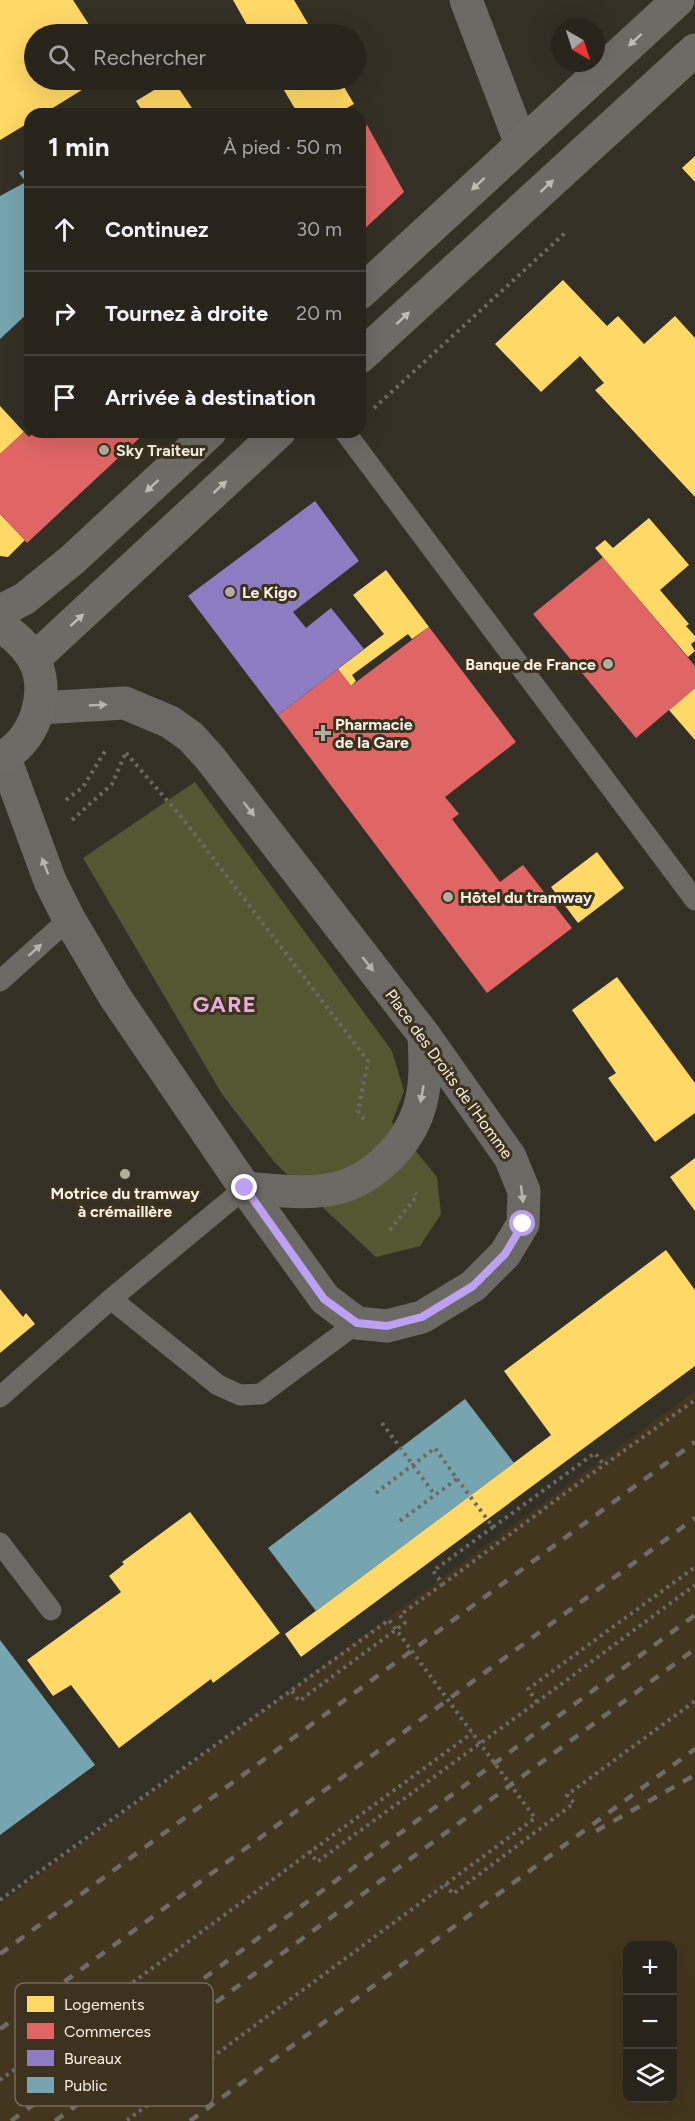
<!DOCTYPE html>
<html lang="fr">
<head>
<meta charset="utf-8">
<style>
	:root { --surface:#28241c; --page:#302c25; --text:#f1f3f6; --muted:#a5a4a3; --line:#44413b }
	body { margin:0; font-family:Figtree,sans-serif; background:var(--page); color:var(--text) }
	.controls { position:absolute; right:18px; bottom:18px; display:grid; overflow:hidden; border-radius:12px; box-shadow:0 6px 24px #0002 }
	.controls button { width:54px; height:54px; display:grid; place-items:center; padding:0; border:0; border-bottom:2px solid var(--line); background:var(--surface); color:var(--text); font:30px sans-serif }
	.compass { position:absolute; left:551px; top:18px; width:54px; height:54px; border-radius:50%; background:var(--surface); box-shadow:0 6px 24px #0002; rotate:141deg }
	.stop { position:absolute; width:18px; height:18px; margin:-14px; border:4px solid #bca0f2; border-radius:50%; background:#fff }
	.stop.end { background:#bca0f2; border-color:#fff; box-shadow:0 2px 6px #0008 }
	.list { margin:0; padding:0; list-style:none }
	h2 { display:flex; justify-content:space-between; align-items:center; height:78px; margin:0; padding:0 24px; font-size:26px }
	h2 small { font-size:20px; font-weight:400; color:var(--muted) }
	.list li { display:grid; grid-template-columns:39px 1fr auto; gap:18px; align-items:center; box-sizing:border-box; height:84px; padding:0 24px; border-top:2px solid var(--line) }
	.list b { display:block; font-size:22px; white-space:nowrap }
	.list em { font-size:20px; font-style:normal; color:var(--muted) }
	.icon { flex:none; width:33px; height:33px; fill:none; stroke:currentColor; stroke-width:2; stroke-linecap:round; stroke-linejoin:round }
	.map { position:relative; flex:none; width:695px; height:2121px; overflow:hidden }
	.search { position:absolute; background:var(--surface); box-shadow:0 6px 24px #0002; left:24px; top:24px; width:342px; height:66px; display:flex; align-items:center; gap:15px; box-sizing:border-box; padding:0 21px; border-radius:33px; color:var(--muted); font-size:22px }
	.panel { position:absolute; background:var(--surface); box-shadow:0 6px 24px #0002; left:24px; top:108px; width:342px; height:330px; border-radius:18px }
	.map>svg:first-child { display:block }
	.built { fill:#43361e; fill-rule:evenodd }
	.green { fill:#555732 }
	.homes { fill:#ffd966 }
	.shops { fill:#e06666 }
	.offices { fill:#8e7cc3 }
	.public { fill:#76a5af }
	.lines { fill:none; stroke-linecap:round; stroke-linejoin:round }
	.path { stroke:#6c6964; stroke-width:4; stroke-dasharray:3 4.5; stroke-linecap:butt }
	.service { stroke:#6c6965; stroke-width:21 }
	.minor { stroke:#6c6965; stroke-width:33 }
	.secondary { stroke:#6e6b65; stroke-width:33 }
	.rail { stroke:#6f6c65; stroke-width:4.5; stroke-dasharray:10 10; stroke-linecap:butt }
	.oneway { fill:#c0bbb1 }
	.oneway2 { fill:#b8b3ab }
	.route { stroke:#bca0f2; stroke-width:8 }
	.poi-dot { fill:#b3ada1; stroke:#3c321e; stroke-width:2 }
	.labels { text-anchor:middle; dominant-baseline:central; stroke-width:6; stroke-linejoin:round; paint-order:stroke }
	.poi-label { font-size:16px; font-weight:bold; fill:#f7f0e4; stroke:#3c321e; text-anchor:start }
	.street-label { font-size:16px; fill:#f7f0e4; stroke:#3c321e }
	.district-label { font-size:22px; font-weight:bold; letter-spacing:1.5px; fill:#e9ace1; stroke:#3c321e }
	.key { fill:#3c321e; stroke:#746b59; stroke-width:1.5 }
	.key-label { font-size:16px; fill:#f7f0e4 }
</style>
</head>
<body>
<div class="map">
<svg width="695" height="2121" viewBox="0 0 695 2121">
	<rect width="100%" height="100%" fill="#353025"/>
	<!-- built -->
	<path class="built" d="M695,1391v730h-695v-217zM628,1946h44v152h-44z"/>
	<!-- green -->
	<polygon class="green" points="195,782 392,1051 404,1091 392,1122 437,1177 441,1214 420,1246 376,1257 275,1163 222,1094 83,858"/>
	<!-- homes -->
	<g class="homes">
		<polygon points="0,0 73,0 95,34 34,34 34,80 98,80 43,114 30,114 30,122 0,140"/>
		<polygon points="233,0 294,0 314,34 252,34"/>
		<polygon points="171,80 173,80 196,114 144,114 136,101"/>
		<polygon points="278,80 340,80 354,104 336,114 298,114"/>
		<polygon points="695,156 695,182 682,168"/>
		<polygon points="563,280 607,326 618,316 644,344 675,316 695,338 695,497 595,390 604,383 580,356 541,392 495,344"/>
		<polygon points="0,406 24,432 0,454"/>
		<polygon points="0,514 25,540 8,557 0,556"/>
		<polygon points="649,518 689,565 660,590 689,624 686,626 695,636 695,641 691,644 695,651 688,657 595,548 605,540 613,548"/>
		<polygon points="386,570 429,627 412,639 408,634 352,675 356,681 351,686 338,669 384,634 353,595"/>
		<polygon points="695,688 695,740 669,710"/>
		<polygon points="597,852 624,888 578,923 551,887"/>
		<polygon points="617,977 695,1083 695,1113 655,1142 608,1078 616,1073 572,1010"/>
		<polygon points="695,1158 695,1211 670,1177"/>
		<polygon points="666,1250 695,1290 695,1366 301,1657 285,1634 551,1435 504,1371"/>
		<polygon points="0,1289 23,1317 26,1313 35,1324 0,1353"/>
		<polygon points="190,1512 280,1633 213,1683 211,1679 119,1748 71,1685 53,1696 27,1660 121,1592 109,1576 124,1564 122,1562"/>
	</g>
	<!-- shops -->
	<g class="shops">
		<polygon points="367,125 404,192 360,233 360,132"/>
		<polygon points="24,432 29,437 35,432 146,432 27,543 0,514 0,454"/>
		<polygon points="603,557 695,666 695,688 636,738 533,614"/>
		<polygon points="429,627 516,742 445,797 459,814 452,819 500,882 523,865 572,928 487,993 278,715 338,669 351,686"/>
	</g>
	<!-- offices -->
	<polygon class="offices" points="315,501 359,561 293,612 306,628 331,608 364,649 278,715 188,596"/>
	<!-- public -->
	<g class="public">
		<polygon points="30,166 30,311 0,339 0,196 26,182 19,173"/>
		<polygon points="465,1399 514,1463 316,1611 268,1548"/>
		<polygon points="0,1640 95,1765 0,1835"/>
	</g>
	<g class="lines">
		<!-- path -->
		<g class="path">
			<polyline points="374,408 565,233"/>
			<polyline points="126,753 184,820 368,1061 358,1111 365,1121"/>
			<polyline points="66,800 83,787 107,748"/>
			<polyline points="72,820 112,784 126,752"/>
			<polyline points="390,1230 417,1196 415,1193"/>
			<polyline points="382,1423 435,1495"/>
			<polyline points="457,1479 493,1527 595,1453 604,1465"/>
			<polyline points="376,1493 435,1448 457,1479 397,1523"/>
			<polyline points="493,1527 433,1571 443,1584 583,1480 695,1400"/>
			<polyline points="292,1691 299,1701 405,1623 400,1615 443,1584"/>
			<polyline points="537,1702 528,1689 695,1567"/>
			<polyline points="309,1851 317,1862 537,1702 695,1585"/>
			<polyline points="445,1884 453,1894 574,1803 567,1795 695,1701"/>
			<polyline points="0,1900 389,1620 535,1818 126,2121"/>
			<polyline points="0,2080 472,1733"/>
		</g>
		<!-- service -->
		<g class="service">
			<polyline points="345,432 695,900"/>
			<polyline points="0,981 69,919"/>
			<polyline points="111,1299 218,1385 240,1395 261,1394 357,1323"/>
			<polyline points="0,1397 111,1299 245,1188"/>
			<polyline points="0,1543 51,1610"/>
		</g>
		<!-- minor -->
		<g class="minor">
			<polyline points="466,0 521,144"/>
			<polyline points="4,756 50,881 69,919 115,997 245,1188 325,1299 357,1323 387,1326 422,1317 473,1286 505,1254 523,1224 524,1191 510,1157 424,1035 210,758 191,737 170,722 125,703 39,708"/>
			<path d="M245,1188c27,2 55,6 82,2 41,-5 80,-43 92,-81 8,-24 6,-49 5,-74"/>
		</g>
		<!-- secondary -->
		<g class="secondary">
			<polyline points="360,293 678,0"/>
			<polyline points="360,357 695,50"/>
			<polyline points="0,611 24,599 72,560 210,432"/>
			<path d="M0,626c13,8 25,19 33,32 19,32 2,85 -33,100"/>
			<polyline points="34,659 279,432"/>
		</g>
		<!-- rail -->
		<g class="rail">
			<polyline points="596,1831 695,1775"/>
			<polyline points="0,1954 695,1442"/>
			<polyline points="0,2029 695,1518"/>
			<polyline points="11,2121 695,1615"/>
			<polyline points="55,2121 695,1649"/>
			<polyline points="190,2121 695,1749"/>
		</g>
	</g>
	<!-- one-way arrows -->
	<defs><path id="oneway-solid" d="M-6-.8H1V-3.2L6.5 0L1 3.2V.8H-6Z" transform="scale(1.5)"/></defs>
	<g class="oneway">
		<use href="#oneway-solid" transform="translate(635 40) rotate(137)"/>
		<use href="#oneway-solid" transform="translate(478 184) rotate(137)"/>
		<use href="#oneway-solid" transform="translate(547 186) rotate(-43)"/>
		<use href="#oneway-solid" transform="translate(403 318) rotate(-43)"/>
		<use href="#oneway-solid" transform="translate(152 486) rotate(137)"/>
		<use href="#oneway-solid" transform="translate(220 487) rotate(-43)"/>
		<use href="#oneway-solid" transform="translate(77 620) rotate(-42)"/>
	</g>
	<g class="oneway2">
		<use href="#oneway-solid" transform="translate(98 705) rotate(-3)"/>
		<use href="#oneway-solid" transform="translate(249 809) rotate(52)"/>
		<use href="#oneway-solid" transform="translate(45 866) rotate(-111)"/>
		<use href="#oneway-solid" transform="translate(35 950) rotate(-42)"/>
		<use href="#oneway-solid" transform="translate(368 964) rotate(52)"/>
		<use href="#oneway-solid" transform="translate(422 1094) rotate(100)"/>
		<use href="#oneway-solid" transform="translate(522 1194) rotate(83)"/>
	</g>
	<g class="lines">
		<!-- route -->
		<polyline class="route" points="245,1188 324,1299 357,1323 387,1326 422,1317 473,1286 505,1254 523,1224"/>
	</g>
	<!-- markers -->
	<g class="poi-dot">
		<circle cx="104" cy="450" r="6"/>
		<circle cx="230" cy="592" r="6"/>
		<circle cx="608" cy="664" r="6"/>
		<path d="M320 724h6v6h6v6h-6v6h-6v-6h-6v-6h6z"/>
		<circle cx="448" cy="897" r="6"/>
		<circle cx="125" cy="1174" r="6"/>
	</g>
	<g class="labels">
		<!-- poi labels -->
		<g class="poi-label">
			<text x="116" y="450">Sky Traiteur</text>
			<text x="242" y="592">Le Kigo</text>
			<text x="596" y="664" text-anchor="end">Banque de France</text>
			<text x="335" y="724">Pharmacie<tspan x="335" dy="18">de la Gare</tspan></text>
			<text x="460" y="897">Hôtel du tramway</text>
			<text x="125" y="1193" text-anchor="middle">Motrice du tramway<tspan x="125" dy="18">à crémaillère</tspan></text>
		</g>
		<!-- street labels -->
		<g class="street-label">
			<text transform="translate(449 1074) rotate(54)">Place des Droits de l'Homme</text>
		</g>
		<!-- district labels -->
		<g class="district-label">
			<text x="225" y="1004">GARE</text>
		</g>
	</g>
	<!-- legend -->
	<rect x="15" y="1983" width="198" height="123" rx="9" class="key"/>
	<rect x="27" y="1996" width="27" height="16" fill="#ffd966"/>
	<rect x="27" y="2023" width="27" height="16" fill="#e06666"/>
	<rect x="27" y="2050" width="27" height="16" fill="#8e7cc3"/>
	<rect x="27" y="2077" width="27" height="16" fill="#76a5af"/>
	<g class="key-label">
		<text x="64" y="2010">Logements</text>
		<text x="64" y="2037">Commerces</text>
		<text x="64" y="2064">Bureaux</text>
		<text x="64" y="2091">Public</text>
	</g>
</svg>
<div class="controls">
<button>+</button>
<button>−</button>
<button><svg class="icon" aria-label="layers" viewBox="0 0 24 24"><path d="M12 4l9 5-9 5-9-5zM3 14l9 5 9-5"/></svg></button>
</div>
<svg class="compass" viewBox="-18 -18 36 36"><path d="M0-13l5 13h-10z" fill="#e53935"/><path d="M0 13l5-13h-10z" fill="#a5a4a3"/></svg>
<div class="stop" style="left:523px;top:1224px"></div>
<div class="stop end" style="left:245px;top:1188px"></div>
<div class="search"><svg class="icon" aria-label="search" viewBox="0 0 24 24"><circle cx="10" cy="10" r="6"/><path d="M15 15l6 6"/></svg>Rechercher</div>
<section class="panel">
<h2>1 min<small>À pied · 50 m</small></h2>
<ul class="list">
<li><svg class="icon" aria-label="ahead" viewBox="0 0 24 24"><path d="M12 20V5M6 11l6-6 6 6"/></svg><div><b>Continuez</b></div><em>30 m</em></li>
<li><svg class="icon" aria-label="right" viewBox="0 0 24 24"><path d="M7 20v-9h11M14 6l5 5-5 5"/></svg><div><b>Tournez à droite</b></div><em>20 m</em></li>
<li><svg class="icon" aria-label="arrive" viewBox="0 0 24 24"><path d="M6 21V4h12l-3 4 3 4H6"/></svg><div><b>Arrivée à destination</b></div></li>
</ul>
</section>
</div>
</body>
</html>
